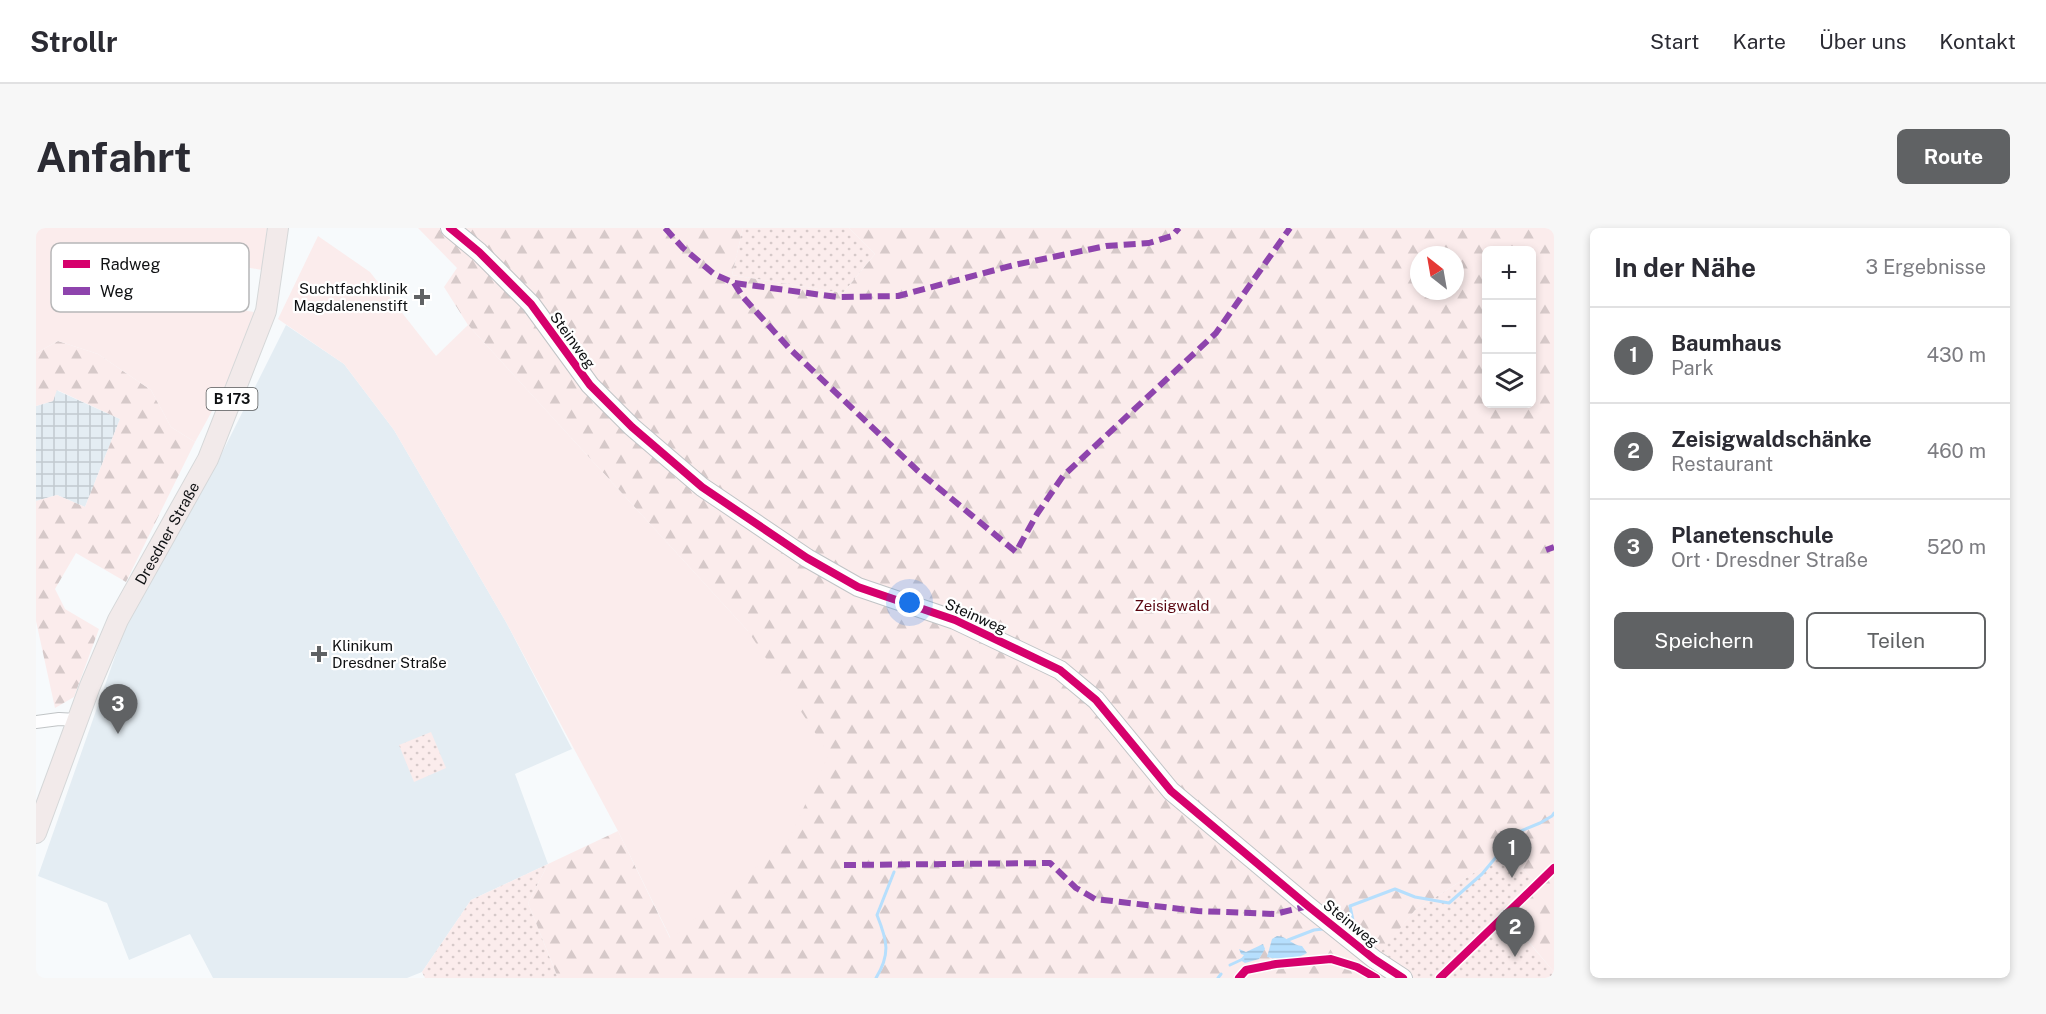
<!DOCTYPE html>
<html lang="de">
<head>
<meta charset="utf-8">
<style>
	:root { --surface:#fff; --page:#f7f7f7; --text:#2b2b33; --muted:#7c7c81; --line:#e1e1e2; --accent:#606264 }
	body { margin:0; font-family:"Public Sans",sans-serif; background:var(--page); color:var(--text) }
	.controls { position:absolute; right:18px; top:18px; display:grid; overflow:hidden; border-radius:9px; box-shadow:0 3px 9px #0003 }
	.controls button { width:54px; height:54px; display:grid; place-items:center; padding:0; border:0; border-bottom:2px solid var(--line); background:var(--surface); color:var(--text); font:30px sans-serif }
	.compass { position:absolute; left:1374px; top:18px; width:54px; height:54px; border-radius:50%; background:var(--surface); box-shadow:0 3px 9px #0003; rotate:329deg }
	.you { position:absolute; left:874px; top:375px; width:21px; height:21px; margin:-15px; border:4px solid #fff; border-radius:50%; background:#1a73e8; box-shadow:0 0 0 9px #1a73e833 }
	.badge { display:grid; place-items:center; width:39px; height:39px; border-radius:50%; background:var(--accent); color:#fff; font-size:20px; font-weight:700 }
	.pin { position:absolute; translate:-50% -50px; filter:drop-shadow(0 2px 3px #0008) }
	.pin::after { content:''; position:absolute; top:32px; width:21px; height:18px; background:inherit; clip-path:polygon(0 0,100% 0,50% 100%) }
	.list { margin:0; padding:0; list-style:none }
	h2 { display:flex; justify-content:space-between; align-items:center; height:78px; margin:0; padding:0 24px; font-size:26px }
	h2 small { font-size:20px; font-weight:400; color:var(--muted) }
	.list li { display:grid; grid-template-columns:39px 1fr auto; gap:18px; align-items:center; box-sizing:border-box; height:96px; padding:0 24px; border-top:2px solid var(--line) }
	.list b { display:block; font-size:22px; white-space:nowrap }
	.list p { margin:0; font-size:20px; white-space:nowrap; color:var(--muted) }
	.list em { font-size:20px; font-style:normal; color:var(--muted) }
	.actions { display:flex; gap:12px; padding:18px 24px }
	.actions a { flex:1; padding:14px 0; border:2px solid var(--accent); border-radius:9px; text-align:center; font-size:21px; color:var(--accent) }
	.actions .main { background:var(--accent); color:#fff }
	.icon { flex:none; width:33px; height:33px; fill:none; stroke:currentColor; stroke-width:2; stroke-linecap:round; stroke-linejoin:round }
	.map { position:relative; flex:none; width:1518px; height:750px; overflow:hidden; border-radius:9px }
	header { display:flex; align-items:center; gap:36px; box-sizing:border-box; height:84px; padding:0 30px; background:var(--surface); border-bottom:2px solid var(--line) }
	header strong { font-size:28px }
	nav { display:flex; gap:33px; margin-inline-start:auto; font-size:21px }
	.intro { display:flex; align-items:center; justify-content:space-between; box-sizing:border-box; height:144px; padding:0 36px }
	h1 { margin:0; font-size:42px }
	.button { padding:15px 27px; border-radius:9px; background:var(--accent); color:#fff; font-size:21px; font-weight:700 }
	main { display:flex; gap:36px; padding:0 36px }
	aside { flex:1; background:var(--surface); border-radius:9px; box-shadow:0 3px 9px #0003 }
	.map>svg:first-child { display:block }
	.built { fill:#e4edf3 }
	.industrial { fill:url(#industrial-grid) }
	.grass { fill:url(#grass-dots) }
	.forest { fill:url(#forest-firs); fill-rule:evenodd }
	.garden { fill:#fbecec }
	.water { fill:url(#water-rules) }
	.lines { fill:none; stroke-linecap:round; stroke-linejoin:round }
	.stream { stroke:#b6dffd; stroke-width:3 }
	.street-casing { stroke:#c1c4c6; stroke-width:14 }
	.secondary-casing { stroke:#c1c4c6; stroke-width:20 }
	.primary-casing { stroke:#d5d7d8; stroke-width:22 }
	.street { stroke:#fefeff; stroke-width:12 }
	.secondary { stroke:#fefeff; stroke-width:18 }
	.primary { stroke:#f2eaea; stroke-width:20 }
	.quiet { stroke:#8e44ad; stroke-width:6; stroke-dasharray:12 6; stroke-linecap:butt }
	.cycleway-casing { stroke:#fff; stroke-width:11 }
	.cycleway { stroke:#d6006c; stroke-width:8 }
	.poi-dot { fill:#606264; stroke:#fff; stroke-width:2 }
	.labels { text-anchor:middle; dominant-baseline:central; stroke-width:4.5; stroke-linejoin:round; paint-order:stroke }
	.shield { fill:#fff; stroke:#565859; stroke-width:1.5 }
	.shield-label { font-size:14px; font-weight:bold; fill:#0e1012 }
	.poi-label { font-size:15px; fill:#0e1012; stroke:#fff; text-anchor:end }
	.street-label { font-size:15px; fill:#0e1012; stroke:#fff }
	.park-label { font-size:15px; fill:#59050f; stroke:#fff }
	.key { fill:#fff; stroke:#b7b7b8; stroke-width:1.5 }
	.key-label { font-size:16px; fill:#0e1012 }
</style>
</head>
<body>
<header>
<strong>Strollr</strong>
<nav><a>Start</a><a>Karte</a><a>Über uns</a><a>Kontakt</a></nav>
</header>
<div class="intro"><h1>Anfahrt</h1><a class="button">Route</a></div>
<main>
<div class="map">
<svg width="1518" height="750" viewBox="0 0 1518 750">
	<defs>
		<pattern id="industrial-grid" width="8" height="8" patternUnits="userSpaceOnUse" patternTransform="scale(1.5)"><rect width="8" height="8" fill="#e4edf3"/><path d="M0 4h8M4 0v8" fill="none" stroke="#c2cacf"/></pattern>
		<pattern id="grass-dots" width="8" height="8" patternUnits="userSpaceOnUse" patternTransform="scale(1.5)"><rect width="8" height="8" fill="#fbecec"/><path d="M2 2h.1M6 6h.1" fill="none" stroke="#d6c9c9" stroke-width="1.8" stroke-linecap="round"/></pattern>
		<pattern id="forest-firs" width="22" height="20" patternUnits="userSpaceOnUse" patternTransform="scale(1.5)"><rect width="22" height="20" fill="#fbecec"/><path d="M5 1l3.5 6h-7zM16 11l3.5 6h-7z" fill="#d6c9c9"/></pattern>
		<pattern id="water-rules" width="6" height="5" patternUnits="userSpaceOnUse" patternTransform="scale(1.5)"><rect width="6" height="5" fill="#b6dffd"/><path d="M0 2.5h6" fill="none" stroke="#9bbed8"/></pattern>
	</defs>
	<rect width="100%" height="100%" fill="#f7fafc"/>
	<!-- built -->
	<polygon class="built" points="250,97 308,136 358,202 470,394 536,521 479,546 512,636 435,672 386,744 371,750 177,750 154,706 93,732 71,675 2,648 88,403 186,225"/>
	<!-- industrial -->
	<polygon class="industrial" points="20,162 84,191 49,279 21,267 0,273 0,178 17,173"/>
	<!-- grass -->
	<g class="grass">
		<polygon points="707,0 813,0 839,26 807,65 696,47"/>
		<polygon points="395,504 410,540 378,554 363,517"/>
		<polygon points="1471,624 1503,658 1473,691 1518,744 1518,750 1367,750 1338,731 1379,682"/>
		<polygon points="512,636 492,675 522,750 389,750 386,744 435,672"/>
	</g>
	<!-- forest -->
	<g class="forest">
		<path d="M382,0h325l-11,47 111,18 32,-39 -26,-26h705v744l-45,-54 30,-32 -32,-34 -92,58 -40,49 28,19h-845l-30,-75 20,-39 70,-33 52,107 78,-307 -280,-306 -24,-38 13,-19zM1450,22h46v154h-46zM1383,27h36v36h-36z"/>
		<polygon points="22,113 62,126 115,162 135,199 159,214 90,354 40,325 19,361 29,381 63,401 38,469 19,480 0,393 0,273 21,267 49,279 84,191 21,162 17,173 0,178 0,125"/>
	</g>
	<!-- garden -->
	<g class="garden">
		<polygon points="0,0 231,0 226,42 180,34 171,76 218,84 204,132 159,214 135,199 115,162 62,126 22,113 0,125"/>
		<polygon points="282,8 334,44 400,128 432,97 712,403 793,526 752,613 635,711 582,603 470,394 358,202 308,136 242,91"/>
	</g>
	<!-- water -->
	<g class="water">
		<path d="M1241,708c10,0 16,10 25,10l5,7c-8,6 -30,7 -40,4l5,-18z"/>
		<polygon points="1227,716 1229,721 1223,731 1209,735 1204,732 1208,727 1205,726 1203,721 1210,724"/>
	</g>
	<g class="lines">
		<!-- stream -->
		<g class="stream">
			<polyline points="1311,698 1318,697 1314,678 1359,661 1379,669 1413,675 1446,646 1480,605 1504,595 1516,588 1518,585"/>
			<polyline points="1252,712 1278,702 1287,701"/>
			<polyline points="1194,737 1207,731"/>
			<path d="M840,750c15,-24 11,-38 1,-63l17,-43"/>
			<polyline points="1182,750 1185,746"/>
		</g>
		<defs>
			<polyline id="street" points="0,494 23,491 42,492"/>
			<polyline id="secondary" points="414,0 443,24 495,76 554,157 596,199 666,259 771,330 822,359 919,392 1024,442 1060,472 1135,563 1272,678 1338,731 1367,750"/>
			<g id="primary">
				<path id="s1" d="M0,605l54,-147 28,-66 90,-161 58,-148 12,-83"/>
			</g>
		</defs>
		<!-- street casing -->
		<use href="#street" class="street-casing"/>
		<!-- secondary casing -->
		<use href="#secondary" class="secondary-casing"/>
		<!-- primary casing -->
		<use href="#primary" class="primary-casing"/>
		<!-- street -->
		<use href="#street" class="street"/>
		<!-- secondary -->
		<use href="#secondary" class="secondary"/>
		<!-- primary -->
		<use href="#primary" class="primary"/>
		<!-- quiet -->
		<g class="quiet">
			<polyline points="629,0 647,20 678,46 698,55 801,69 862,68 978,37 1070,18 1113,15 1136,8 1143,0"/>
			<polyline points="698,55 707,69 753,120 882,243 980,324 1001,286 1027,248 1180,105 1254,0"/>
			<polyline points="1510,322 1518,319"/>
			<polyline points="808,637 1014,635 1040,660 1059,671 1162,683 1239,686 1272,678"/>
		</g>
		<defs>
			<g id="cycleway">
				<polyline points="414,0 443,24 495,76 554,157 596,199 666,259 771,330 822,359 919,392 1024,442 1060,472 1135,563 1272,678 1338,731 1367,750"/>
				<polyline points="1203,750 1210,742 1240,736 1295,731 1321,739 1340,750"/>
				<polyline points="1404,750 1518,640"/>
			</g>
		</defs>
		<!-- cycleway casing -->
		<use href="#cycleway" class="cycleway-casing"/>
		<!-- cycleway -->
		<use href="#cycleway" class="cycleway"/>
	</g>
	<!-- markers -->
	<g class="poi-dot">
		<path d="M383 60h6v6h6v6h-6v6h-6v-6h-6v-6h6z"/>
		<path d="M280 417h6v6h6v6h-6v6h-6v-6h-6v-6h6z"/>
	</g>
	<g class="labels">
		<!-- shield labels -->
		<rect class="shield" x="170.5" y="160" width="51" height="22" rx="4.5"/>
		<g class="shield-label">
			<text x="196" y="171">B 173</text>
		</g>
		<!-- poi labels -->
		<g class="poi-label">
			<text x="372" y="60">Suchtfachklinik<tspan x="372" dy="17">Magdalenenstift</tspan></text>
			<text x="296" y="417" text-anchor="start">Klinikum<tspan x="296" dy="17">Dresdner Straße</tspan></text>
		</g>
		<!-- street labels -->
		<g class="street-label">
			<text transform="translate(537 112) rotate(54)">Steinweg</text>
			<text stroke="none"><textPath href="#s1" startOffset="328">Dresdner Straße</textPath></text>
			<text transform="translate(940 388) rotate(24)">Steinweg</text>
			<text transform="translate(1315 695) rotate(39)">Steinweg</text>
		</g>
		<!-- park labels -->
		<g class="park-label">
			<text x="1136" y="377">Zeisigwald</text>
		</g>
	</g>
	<!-- legend -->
	<rect x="15" y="15" width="198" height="69" rx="9" class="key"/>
	<rect x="27" y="32" width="27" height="8" fill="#d6006c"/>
	<rect x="27" y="59" width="27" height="8" fill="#8e44ad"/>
	<g class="key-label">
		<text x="64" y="42">Radweg</text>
		<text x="64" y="69">Weg</text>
	</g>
</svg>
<div class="controls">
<button>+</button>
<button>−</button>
<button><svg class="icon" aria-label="layers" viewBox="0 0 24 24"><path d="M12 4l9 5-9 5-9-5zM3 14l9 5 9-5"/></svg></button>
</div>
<svg class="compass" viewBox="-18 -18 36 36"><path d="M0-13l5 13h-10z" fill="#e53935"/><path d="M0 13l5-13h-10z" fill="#7c7c81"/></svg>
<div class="you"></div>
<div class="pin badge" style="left:1476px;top:650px">1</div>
<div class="pin badge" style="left:1479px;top:729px">2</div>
<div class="pin badge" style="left:82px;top:506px">3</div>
</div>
<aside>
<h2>In der Nähe<small>3 Ergebnisse</small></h2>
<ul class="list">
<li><span class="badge">1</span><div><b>Baumhaus</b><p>Park</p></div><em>430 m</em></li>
<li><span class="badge">2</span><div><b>Zeisigwaldschänke</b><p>Restaurant</p></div><em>460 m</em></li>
<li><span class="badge">3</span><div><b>Planetenschule</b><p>Ort · Dresdner Straße</p></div><em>520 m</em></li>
</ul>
<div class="actions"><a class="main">Speichern</a><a>Teilen</a></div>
</aside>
</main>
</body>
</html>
